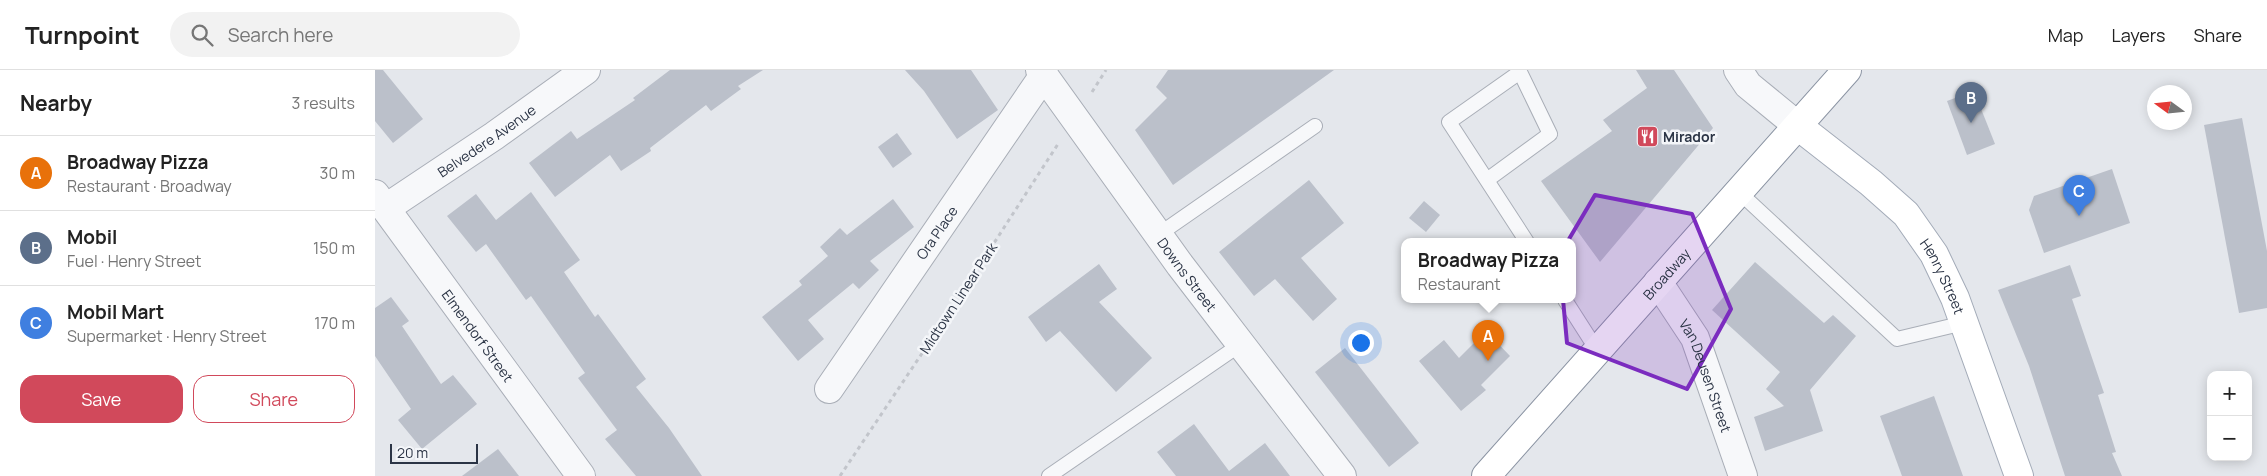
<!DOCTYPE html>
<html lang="en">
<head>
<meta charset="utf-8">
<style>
	:root { --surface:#fff; --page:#f2f2f2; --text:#222; --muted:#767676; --line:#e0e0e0; --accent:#d1495b }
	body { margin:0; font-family:Manrope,sans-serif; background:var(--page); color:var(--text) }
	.controls { position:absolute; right:15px; bottom:15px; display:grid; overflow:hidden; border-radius:10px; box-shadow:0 2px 12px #0003 }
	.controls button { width:45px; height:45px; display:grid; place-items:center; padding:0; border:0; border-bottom:1px solid var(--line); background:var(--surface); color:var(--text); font:25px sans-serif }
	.compass { position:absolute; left:1772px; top:15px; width:45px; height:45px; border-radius:50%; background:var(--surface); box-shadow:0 2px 12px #0003; rotate:285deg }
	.scale { position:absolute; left:15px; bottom:12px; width:88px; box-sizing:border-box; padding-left:5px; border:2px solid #2b3445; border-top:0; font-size:14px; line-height:18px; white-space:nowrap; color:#2b3445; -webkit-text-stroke:4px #f4f6f9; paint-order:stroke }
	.you { position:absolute; left:985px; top:272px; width:18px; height:18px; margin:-12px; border:4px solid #fff; border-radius:50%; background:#1a73e8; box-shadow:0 0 0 8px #1a73e833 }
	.badge { display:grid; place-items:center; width:32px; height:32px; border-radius:50%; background:var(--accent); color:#fff; font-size:16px; font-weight:700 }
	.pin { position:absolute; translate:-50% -41px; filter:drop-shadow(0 1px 2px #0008) }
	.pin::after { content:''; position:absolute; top:26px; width:18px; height:15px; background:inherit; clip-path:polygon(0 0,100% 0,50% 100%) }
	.popup { position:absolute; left:1026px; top:168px; width:175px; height:65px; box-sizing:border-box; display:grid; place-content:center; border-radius:10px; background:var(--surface); filter:drop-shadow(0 1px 4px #0005); font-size:16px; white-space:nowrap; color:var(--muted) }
	.popup b { font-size:19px; color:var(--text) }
	.popup::after { content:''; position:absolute; left:50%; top:100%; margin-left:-10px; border:10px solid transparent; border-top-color:var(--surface) }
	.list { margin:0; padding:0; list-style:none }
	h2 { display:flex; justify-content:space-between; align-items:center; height:65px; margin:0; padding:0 20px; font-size:21px }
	h2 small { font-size:16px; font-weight:400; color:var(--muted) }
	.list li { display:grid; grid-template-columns:32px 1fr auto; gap:15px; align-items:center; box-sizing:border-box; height:75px; padding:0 20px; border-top:1px solid var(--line) }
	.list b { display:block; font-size:19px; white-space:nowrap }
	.list p { margin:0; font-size:16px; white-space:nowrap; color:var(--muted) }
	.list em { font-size:16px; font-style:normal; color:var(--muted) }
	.actions { display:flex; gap:10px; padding:15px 20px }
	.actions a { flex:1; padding:11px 0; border:1px solid var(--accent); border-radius:15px; text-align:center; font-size:18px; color:var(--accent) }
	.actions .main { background:var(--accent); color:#fff }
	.icon { flex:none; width:28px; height:28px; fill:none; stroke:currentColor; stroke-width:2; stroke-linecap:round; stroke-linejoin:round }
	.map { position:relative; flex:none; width:1892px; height:406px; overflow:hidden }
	header { display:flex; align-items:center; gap:30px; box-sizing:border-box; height:70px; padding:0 25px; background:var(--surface); border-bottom:1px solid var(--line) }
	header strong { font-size:24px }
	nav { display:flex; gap:28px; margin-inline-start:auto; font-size:18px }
	.search { width:350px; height:45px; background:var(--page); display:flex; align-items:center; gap:12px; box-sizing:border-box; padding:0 18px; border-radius:28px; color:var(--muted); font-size:19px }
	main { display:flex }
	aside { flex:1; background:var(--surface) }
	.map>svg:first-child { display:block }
	.building { fill:#bbc0ca }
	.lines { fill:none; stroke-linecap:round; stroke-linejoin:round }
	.service-casing { stroke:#a9aeb7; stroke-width:16 }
	.minor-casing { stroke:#a9aeb7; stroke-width:30 }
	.tertiary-casing { stroke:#a9aeb7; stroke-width:30 }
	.primary-casing { stroke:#a3abb8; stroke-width:30 }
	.trunk-casing { stroke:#8b94a3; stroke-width:30 }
	.path { stroke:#c2c5cb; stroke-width:3; stroke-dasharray:4 4; stroke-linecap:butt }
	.service { stroke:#f7f8fa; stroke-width:14 }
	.minor { stroke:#f7f8fa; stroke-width:28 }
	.tertiary { stroke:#f7f8fa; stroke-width:28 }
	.primary { stroke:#fff; stroke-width:28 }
	.trunk { stroke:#fff; stroke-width:28 }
	.marked { fill:#7b2cbf; fill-opacity:0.2; stroke:#7b2cbf; stroke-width:4; stroke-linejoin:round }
	.labels { text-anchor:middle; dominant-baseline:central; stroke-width:5; stroke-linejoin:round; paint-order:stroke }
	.poi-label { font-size:14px; font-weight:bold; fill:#2b3445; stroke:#f4f6f9; text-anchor:start }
	.street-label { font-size:14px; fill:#2b3445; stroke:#f4f6f9 }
</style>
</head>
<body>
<header>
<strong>Turnpoint</strong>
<div class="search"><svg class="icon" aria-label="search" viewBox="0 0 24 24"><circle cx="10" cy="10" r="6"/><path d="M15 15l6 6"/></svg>Search here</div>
<nav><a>Map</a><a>Layers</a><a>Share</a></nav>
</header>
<main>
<aside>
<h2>Nearby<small>3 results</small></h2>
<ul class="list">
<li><span class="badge" style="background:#e8710a">A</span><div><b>Broadway Pizza</b><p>Restaurant · Broadway</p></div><em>30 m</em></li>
<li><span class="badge" style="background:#5c6f8a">B</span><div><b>Mobil</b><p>Fuel · Henry Street</p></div><em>150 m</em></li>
<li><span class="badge" style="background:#3f7fe0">C</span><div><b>Mobil Mart</b><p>Supermarket · Henry Street</p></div><em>170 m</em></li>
</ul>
<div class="actions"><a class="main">Save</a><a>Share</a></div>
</aside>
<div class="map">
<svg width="1892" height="406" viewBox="0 0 1892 406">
	<rect width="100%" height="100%" fill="#e4e7ec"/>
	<!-- building -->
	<g class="building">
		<polygon points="0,0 8,0 48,49 18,73 0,51"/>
		<polygon points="295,0 388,0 363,16 366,19 336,41 331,35 275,78 276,81 246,101 235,85 180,127 154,93 196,61 202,69 260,30 258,28"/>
		<polygon points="530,0 596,0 623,40 582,69 549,21"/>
		<polygon points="793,0 959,0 798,115 760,60 792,28 781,17"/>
		<polygon points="1261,0 1299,0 1338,58 1225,192 1166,111 1237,61 1228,50 1272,18"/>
		<polygon points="1599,21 1620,74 1592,85 1572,31"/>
		<polygon points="1867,48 1892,181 1892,238 1864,243 1829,55"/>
		<polygon points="522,63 537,84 518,98 503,77"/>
		<polygon points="1737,99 1755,153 1669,183 1654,140 1659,126"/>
		<polygon points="934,110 969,153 926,188 962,229 938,251 900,209 879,226 844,182"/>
		<polygon points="156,122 205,190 189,202 220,247 223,244 271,309 261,317 294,358 327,406 261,406 230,369 242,360 203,308 210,303 156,226 151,230 111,174 101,182 72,146 101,124 121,150"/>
		<polygon points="518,129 539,157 495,191 504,200 484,219 478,213 433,250 449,269 423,291 387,247 427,215 424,211 453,186 445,177 465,158 472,165"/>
		<polygon points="1049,131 1065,145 1051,162 1034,148"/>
		<polygon points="1380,192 1449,253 1458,245 1481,266 1435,320 1448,361 1390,381 1379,347 1409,336 1391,319 1405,302 1337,240"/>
		<polygon points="724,194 742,219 724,232 777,288 741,322 685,261 671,272 653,247"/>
		<polygon points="1695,195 1706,226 1697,229 1729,323 1723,325 1741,382 1737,383 1747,406 1690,406 1654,296 1623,220"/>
		<polygon points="16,227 34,251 27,256 66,314 78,305 102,334 47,379 23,350 36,339 0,286 0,238"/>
		<polygon points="1111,261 1135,286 1106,315 1111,320 1086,341 1044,291 1069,270 1084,288"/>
		<polygon points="970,278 1044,373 1014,397 940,302"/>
		<polygon points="1559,326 1588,406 1527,406 1505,346"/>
		<polygon points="819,354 854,401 890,373 915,406 801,406 782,382"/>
		<polygon points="123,379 144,406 87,406"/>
	</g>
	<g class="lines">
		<defs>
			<g id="service">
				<polyline points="1112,110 1175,64 1145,2 1074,52 1152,172"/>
				<polyline points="1364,122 1522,269 1589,253"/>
				<polyline points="783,165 940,56"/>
				<polyline points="1190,230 1222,280"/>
				<polyline points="674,406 866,274"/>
			</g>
			<g id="minor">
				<path id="s1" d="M665,0l140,195 162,211"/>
				<path id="s2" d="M0,124l206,282"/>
				<path id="s3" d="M11,138l108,-72 92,-66"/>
				<path id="s4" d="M1283,212l37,56 48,138"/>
				<path id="s5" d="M454,319l215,-314"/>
			</g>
			<polyline id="tertiary" points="1363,0 1373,15 1423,56"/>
			<g id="primary">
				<path id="s6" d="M1423,56l73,57 35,31 28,40 21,44 64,178"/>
			</g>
			<g id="trunk">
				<path id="s7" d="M1111,406l361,-406"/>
			</g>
		</defs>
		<!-- service casing -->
		<use href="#service" class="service-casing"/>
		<!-- minor casing -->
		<use href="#minor" class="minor-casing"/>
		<!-- tertiary casing -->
		<use href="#tertiary" class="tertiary-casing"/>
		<!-- primary casing -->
		<use href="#primary" class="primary-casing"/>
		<!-- trunk casing -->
		<use href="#trunk" class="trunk-casing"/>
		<!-- path -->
		<g class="path">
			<polyline points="717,22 731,0"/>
			<polyline points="465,406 568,252 683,74"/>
		</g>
		<!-- service -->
		<use href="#service" class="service"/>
		<!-- minor -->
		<use href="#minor" class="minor"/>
		<!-- tertiary -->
		<use href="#tertiary" class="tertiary"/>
		<!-- primary -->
		<use href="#primary" class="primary"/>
		<!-- trunk -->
		<use href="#trunk" class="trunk"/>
	</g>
	<!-- marked area -->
	<path class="marked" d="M1220,125l97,19 39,95 -44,80 -120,-46 -8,-87z"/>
	<!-- icons -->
	<defs>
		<symbol id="restaurant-square" viewBox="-11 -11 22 22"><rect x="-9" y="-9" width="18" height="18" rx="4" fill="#d1495b" stroke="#f4f6f9"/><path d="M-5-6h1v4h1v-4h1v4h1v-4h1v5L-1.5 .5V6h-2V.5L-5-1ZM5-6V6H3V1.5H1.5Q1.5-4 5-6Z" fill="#fff"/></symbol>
	</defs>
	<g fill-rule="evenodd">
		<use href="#restaurant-square" x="1260" y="54" width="25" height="25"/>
	</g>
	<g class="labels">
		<!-- poi labels -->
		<g class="poi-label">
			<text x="1288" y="66">Mirador</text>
		</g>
		<!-- street labels -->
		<g class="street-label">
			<text stroke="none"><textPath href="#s3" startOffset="121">Belvedere Avenue</textPath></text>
			<text stroke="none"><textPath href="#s5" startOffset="190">Ora Place</textPath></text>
			<text stroke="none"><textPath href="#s7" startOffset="271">Broadway</textPath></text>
			<text stroke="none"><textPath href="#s1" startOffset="252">Downs Street</textPath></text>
			<text stroke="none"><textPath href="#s6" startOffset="212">Henry Street</textPath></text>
			<text transform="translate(583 228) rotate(-57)">Midtown Linear Park</text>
			<text stroke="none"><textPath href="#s2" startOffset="175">Elmendorf Street</textPath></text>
			<text stroke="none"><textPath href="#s4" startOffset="106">Van Deusen Street</textPath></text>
		</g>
	</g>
</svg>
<div class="controls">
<button>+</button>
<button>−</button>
</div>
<svg class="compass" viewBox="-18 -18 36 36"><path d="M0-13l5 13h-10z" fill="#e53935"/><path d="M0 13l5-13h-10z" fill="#767676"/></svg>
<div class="scale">20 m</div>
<div class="you"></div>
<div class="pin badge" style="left:1113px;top:291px;background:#e8710a">A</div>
<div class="popup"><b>Broadway Pizza</b>Restaurant</div>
<div class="pin badge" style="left:1596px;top:53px;background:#5c6f8a">B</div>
<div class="pin badge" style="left:1704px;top:146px;background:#3f7fe0">C</div>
</div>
</main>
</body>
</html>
